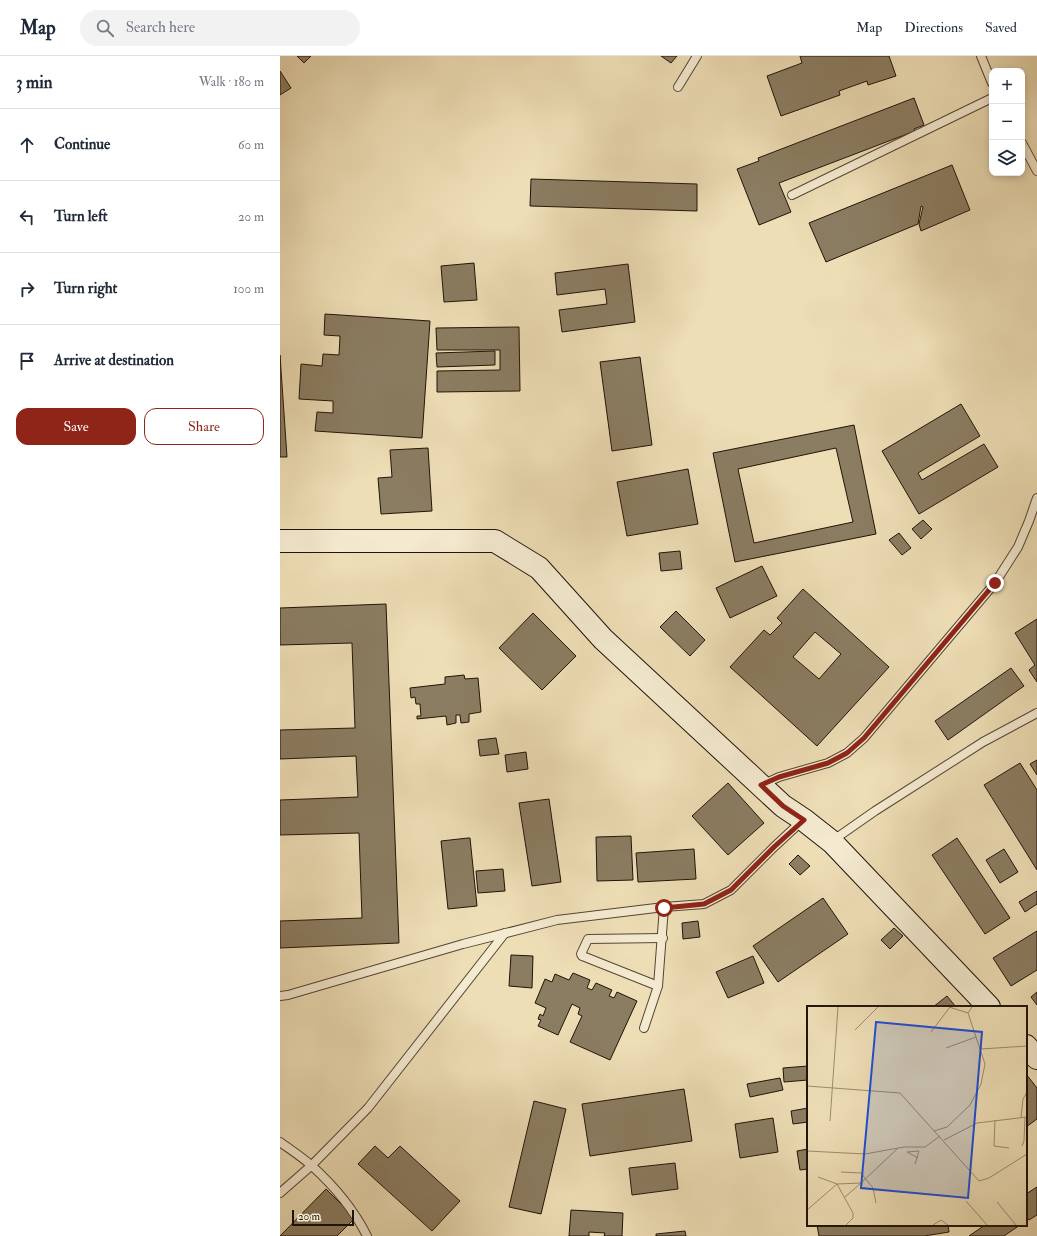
<!DOCTYPE html>
<html lang="en">
<head>
<meta charset="utf-8">
<style>
	:root { --surface:#fff; --page:#f2f2f3; --text:#1f2937; --muted:#747a83; --line:#e0e1e3; --accent:#8f2418 }
	body { margin:0; font-family:"IM FELL Double Pica",serif; background:var(--page); color:var(--text) }
	.controls { position:absolute; right:12px; top:12px; display:grid; overflow:hidden; border-radius:8px; box-shadow:0 2px 6px #0003 }
	.controls button { width:36px; height:36px; display:grid; place-items:center; padding:0; border:0; border-bottom:1px solid var(--line); background:var(--surface); color:var(--text); font:20px sans-serif }
	.scale { position:absolute; left:12px; bottom:10px; width:62px; box-sizing:border-box; padding-left:4px; border:2px solid #201308; border-top:0; font-size:11px; line-height:14px; white-space:nowrap; color:#201308; -webkit-text-stroke:3px #f4ead0; paint-order:stroke }
	.stop { position:absolute; width:12px; height:12px; margin:-9px; border:3px solid #8f2418; border-radius:50%; background:#fff }
	.stop.end { background:#8f2418; border-color:#fff; box-shadow:0 1px 4px #0008 }
	.list { margin:0; padding:0; list-style:none }
	h2 { display:flex; justify-content:space-between; align-items:center; height:52px; margin:0; padding:0 16px; font-size:17px }
	h2 small { font-size:13px; font-weight:400; color:var(--muted) }
	.list li { display:grid; grid-template-columns:26px 1fr auto; gap:12px; align-items:center; box-sizing:border-box; height:72px; padding:0 16px; border-top:1px solid var(--line) }
	.list b { display:block; font-size:15px; white-space:nowrap }
	.list em { font-size:13px; font-style:normal; color:var(--muted) }
	.actions { display:flex; gap:8px; padding:12px 16px }
	.actions a { flex:1; padding:9px 0; border:1px solid var(--accent); border-radius:12px; text-align:center; font-size:14px; color:var(--accent) }
	.actions .main { background:var(--accent); color:#fff }
	.icon { flex:none; width:22px; height:22px; fill:none; stroke:currentColor; stroke-width:2; stroke-linecap:round; stroke-linejoin:round }
	.map { position:relative; flex:none; width:757px; height:1180px; overflow:hidden }
	header { display:flex; align-items:center; gap:24px; box-sizing:border-box; height:56px; padding:0 20px; background:var(--surface); border-bottom:1px solid var(--line) }
	header strong { font-size:19px }
	nav { display:flex; gap:22px; margin-inline-start:auto; font-size:14px }
	.search { width:280px; height:36px; background:var(--page); display:flex; align-items:center; gap:10px; box-sizing:border-box; padding:0 14px; border-radius:22px; color:var(--muted); font-size:15px }
	main { display:flex }
	aside { flex:1; background:var(--surface) }
	.map>svg:first-child { display:block }
	.building { fill:#8b7d62; stroke:#201308; fill-rule:evenodd }
	.lines { fill:none; stroke-linecap:round; stroke-linejoin:round }
	.lane-casing { stroke:#544634; stroke-width:10 }
	.secondary-casing { stroke:#201308; stroke-width:24 }
	.lane { stroke:#f4ead0; stroke-width:8 }
	.secondary { stroke:#f4ead0; stroke-width:22 }
	.route { stroke:#8f2418; stroke-width:5 }
	.inset-road { fill:none; stroke:#9c8d70; stroke-width:1 }
	.view { fill:#1d4ed8; fill-opacity:0.15; stroke:#1d4ed8; stroke-width:2 }
	.inset-edge { fill:none; stroke:#201308; stroke-width:2 }
</style>
</head>
<body>
<header>
<strong>Map</strong>
<div class="search"><svg class="icon" aria-label="search" viewBox="0 0 24 24"><circle cx="10" cy="10" r="6"/><path d="M15 15l6 6"/></svg>Search here</div>
<nav><a>Map</a><a>Directions</a><a>Saved</a></nav>
</header>
<main>
<aside>
<h2>3 min<small>Walk · 180 m</small></h2>
<ul class="list">
<li><svg class="icon" aria-label="ahead" viewBox="0 0 24 24"><path d="M12 20V5M6 11l6-6 6 6"/></svg><div><b>Continue</b></div><em>60 m</em></li>
<li><svg class="icon" aria-label="left" viewBox="0 0 24 24"><path d="M17 20v-9H6M10 6l-5 5 5 5"/></svg><div><b>Turn left</b></div><em>20 m</em></li>
<li><svg class="icon" aria-label="right" viewBox="0 0 24 24"><path d="M7 20v-9h11M14 6l5 5-5 5"/></svg><div><b>Turn right</b></div><em>100 m</em></li>
<li><svg class="icon" aria-label="arrive" viewBox="0 0 24 24"><path d="M6 21V4h12l-3 4 3 4H6"/></svg><div><b>Arrive at destination</b></div></li>
</ul>
<div class="actions"><a class="main">Save</a><a>Share</a></div>
</aside>
<div class="map">
<svg width="757" height="1180" viewBox="0 0 757 1180">
	<rect width="100%" height="100%" fill="#eedeb6"/>
	<filter id="stains"><feTurbulence type="fractalNoise" baseFrequency=".005" numOctaves="4"/><feColorMatrix values="0 0 0 0 .2 0 0 0 0 .09 0 0 0 0 .02 0 0 0 .5 -.17"/></filter>
	<radialGradient id="worn" r=".72"><stop offset=".6" stop-color="#630" stop-opacity="0"/><stop offset="1" stop-color="#630" stop-opacity=".3"/></radialGradient>
	<!-- building -->
	<g class="building">
		<polygon points="17,0 31,0 24,7"/>
		<polygon points="381,0 397,0 391,7"/>
		<polygon points="520,0 609,0 616,20 588,29 587,25 559,35 560,39 501,60 487,20 522,7"/>
		<polygon points="0,15 11,32 0,39"/>
		<polygon points="634,42 644,69 634,73 635,75 499,127 511,156 479,169 457,113 479,105 478,102"/>
		<polygon points="672,109 690,154 641,175 639,168 643,151 641,150 638,168 546,206 529,167"/>
		<polygon points="251,123 417,128 417,155 250,150"/>
		<polygon points="194,207 197,244 164,246 161,210"/>
		<polygon points="348,208 355,266 282,276 279,254 327,248 325,233 277,239 275,217"/>
		<polygon points="45,258 150,265 142,382 35,375 37,356 53,357 53,345 19,343 21,308 42,310 43,298 59,299 60,280 44,279"/>
		<polygon points="239,271 240,335 157,336 157,315 220,314 220,294 157,294 156,272"/>
		<polygon points="215,295 215,309 157,311 156,297"/>
		<polygon points="0,299 7,401 0,401"/>
		<polygon points="360,301 372,389 332,395 320,306"/>
		<polygon points="681,348 700,380 638,417 642,424 704,388 718,411 639,458 602,395"/>
		<path d="M574,369l22,109 -141,28 -22,-109zM556,392l17,74 -99,21 -16,-74z"/>
		<polygon points="148,392 152,455 101,458 98,422 112,421 110,394"/>
		<polygon points="408,413 418,468 347,480 337,426"/>
		<polygon points="643,464 652,473 641,483 632,473"/>
		<polygon points="619,477 631,492 622,499 609,484"/>
		<polygon points="400,495 402,513 381,515 379,497"/>
		<polygon points="482,510 497,540 450,562 436,532"/>
		<path d="M523,533l86,78 -72,79 -87,-79 34,-37 6,5 12,-12 -5,-5zM535,576l26,22 -22,25 -26,-22z"/>
		<polygon points="106,548 119,887 0,892 0,865 82,862 79,777 0,779 0,744 78,741 76,700 0,703 0,674 75,672 72,587 0,589 0,552"/>
		<polygon points="396,555 425,584 410,600 380,571"/>
		<polygon points="253,557 296,600 262,634 219,592"/>
		<polygon points="757,563 757,626 749,614 755,609 735,577"/>
		<polygon points="731,612 744,630 668,684 655,665"/>
		<polygon points="184,619 185,623 198,622 201,656 189,658 189,666 181,667 180,659 176,659 176,667 167,669 166,660 137,663 137,660 141,660 140,648 136,648 135,641 131,642 130,632 165,628 165,621"/>
		<polygon points="216,682 219,698 200,700 198,684"/>
		<polygon points="246,696 248,713 227,716 225,699"/>
		<polygon points="757,704 757,719 750,708"/>
		<polygon points="740,707 757,734 757,814 704,729"/>
		<polygon points="448,727 484,767 448,799 412,760"/>
		<polygon points="269,743 281,826 252,830 239,747"/>
		<polygon points="351,780 353,824 317,825 316,781"/>
		<polygon points="188,782 190,782 197,850 168,853 161,785"/>
		<polygon points="677,782 730,862 705,878 652,799"/>
		<polygon points="414,793 416,823 358,826 356,797"/>
		<polygon points="724,793 738,816 720,827 706,804"/>
		<polygon points="518,799 530,810 520,819 509,808"/>
		<polygon points="223,813 225,835 198,837 196,815"/>
		<polygon points="757,835 757,848 745,856 739,846"/>
		<polygon points="543,842 568,878 498,926 473,890"/>
		<polygon points="418,865 420,881 403,883 402,867"/>
		<polygon points="614,872 623,880 610,893 601,884"/>
		<polygon points="757,875 757,914 731,930 713,902"/>
		<polygon points="231,899 253,900 252,932 229,930"/>
		<polygon points="473,900 484,927 448,942 436,916"/>
		<polygon points="293,917 310,924 307,932 312,934 316,927 332,934 329,940 334,942 337,936 357,945 330,1004 290,986 302,960 298,958 300,952 292,948 278,979 258,970 261,964 258,963 260,958 263,960 266,952 255,947 265,923 272,926 275,918 289,924"/>
		<polygon points="757,936 757,949 751,941"/>
		<polygon points="667,940 676,951 653,951"/>
		<polygon points="528,1010 528,1024 504,1026 503,1012"/>
		<polygon points="746,1018 757,1032 757,1063 746,1071"/>
		<polygon points="500,1022 503,1034 470,1041 467,1028"/>
		<polygon points="404,1033 412,1085 310,1100 302,1048"/>
		<polygon points="254,1045 286,1053 261,1158 229,1151"/>
		<polygon points="528,1052 528,1066 513,1068 511,1055"/>
		<polygon points="493,1062 498,1096 460,1102 455,1068"/>
		<polygon points="95,1090 108,1102 120,1090 180,1145 152,1175 78,1108"/>
		<polygon points="528,1093 528,1113 520,1114 517,1095"/>
		<polygon points="395,1107 398,1133 352,1139 349,1112"/>
		<polygon points="757,1131 757,1159 749,1164 746,1160 746,1138"/>
		<polygon points="46,1133 75,1162 57,1180 0,1180"/>
		<polygon points="291,1154 343,1157 342,1180 324,1180 325,1177 309,1176 309,1180 289,1180"/>
		<polygon points="537,1169 668,1169 669,1176 644,1180 539,1180"/>
		<polygon points="705,1169 740,1169 724,1180 689,1180"/>
		<polygon points="405,1175 406,1180 376,1180 376,1178"/>
	</g>
	<g class="lines">
		<defs>
			<g id="lane">
				<polyline points="701,0 712,27"/>
				<polyline points="398,31 417,0"/>
				<polyline points="742,87 757,115"/>
				<polyline points="512,139 712,42"/>
				<polyline points="482,729 499,721 548,707 567,697 584,682 715,527 738,491 749,465 757,442"/>
				<polyline points="552,785 595,755 703,686 757,657"/>
				<polyline points="378,930 305,901 302,900 301,898 308,883 383,882"/>
				<polyline points="0,940 8,939 183,888 277,864 384,851 424,848 451,834 494,791 523,764"/>
				<polyline points="364,972 378,930 384,851"/>
				<path d="M0,1086c11,8 22,15 32,24 21,19 42,44 55,70"/>
				<polyline points="0,1137 32,1109 88,1052 225,877"/>
			</g>
			<g id="secondary">
				<polyline points="0,485 215,485 259,512 323,583 503,750 524,764 552,786 709,951"/>
				<polyline points="746,990 757,1002"/>
			</g>
		</defs>
		<!-- lane casing -->
		<use href="#lane" class="lane-casing"/>
		<!-- secondary casing -->
		<use href="#secondary" class="secondary-casing"/>
		<!-- lane -->
		<use href="#lane" class="lane"/>
		<!-- secondary -->
		<use href="#secondary" class="secondary"/>
	</g>
	<g class="lines">
		<!-- route -->
		<polyline class="route" points="384,852 424,848 451,834 494,791 524,764 503,750 481,729 499,721 548,707 567,697 584,682 715,527"/>
	</g>
	<!-- overview -->
	<g transform="translate(527 950)">
		<rect width="220" height="220" fill="#eedeb6"/>
		<path class="inset-road" d="M142,1l19,6M48,24l23,-23M124,26l19,-25M139,42l30,-11M174,43l46,-3M0,80l93,7 79,88 10,-3 38,-24M214,111l2,-18 4,-7M188,114l-1,26 15,2M23,115l8,-114M127,125l13,-4 23,-22 11,-21 4,-20 -17,-51 4,-6M137,134l33,-17 50,-6M215,140l2,-5 1,-24M0,145l58,3 39,-7h21l15,-11M111,152l-11,-6 12,-1M108,158l4,-13M34,166l20,1 12,15 3,15M11,171l19,7 24,-1 36,-34M38,191l16,-14M159,195l21,24M190,196l19,23M0,204l30,-26 16,29v5l-7,7M126,219l8,-5 7,5"/>
		<path class="view" d="M69,16l106,10 -14,166 -107,-10z"/>
		<rect width="220" height="220" class="inset-edge"/>
	</g>
	<rect width="100%" height="100%" filter="url(#stains)"/>
	<rect width="100%" height="100%" fill="url(#worn)"/>
</svg>
<div class="controls">
<button>+</button>
<button>−</button>
<button><svg class="icon" aria-label="layers" viewBox="0 0 24 24"><path d="M12 4l9 5-9 5-9-5zM3 14l9 5 9-5"/></svg></button>
</div>
<div class="scale">20 m</div>
<div class="stop" style="left:384px;top:852px"></div>
<div class="stop end" style="left:715px;top:527px"></div>
</div>
</main>
</body>
</html>
